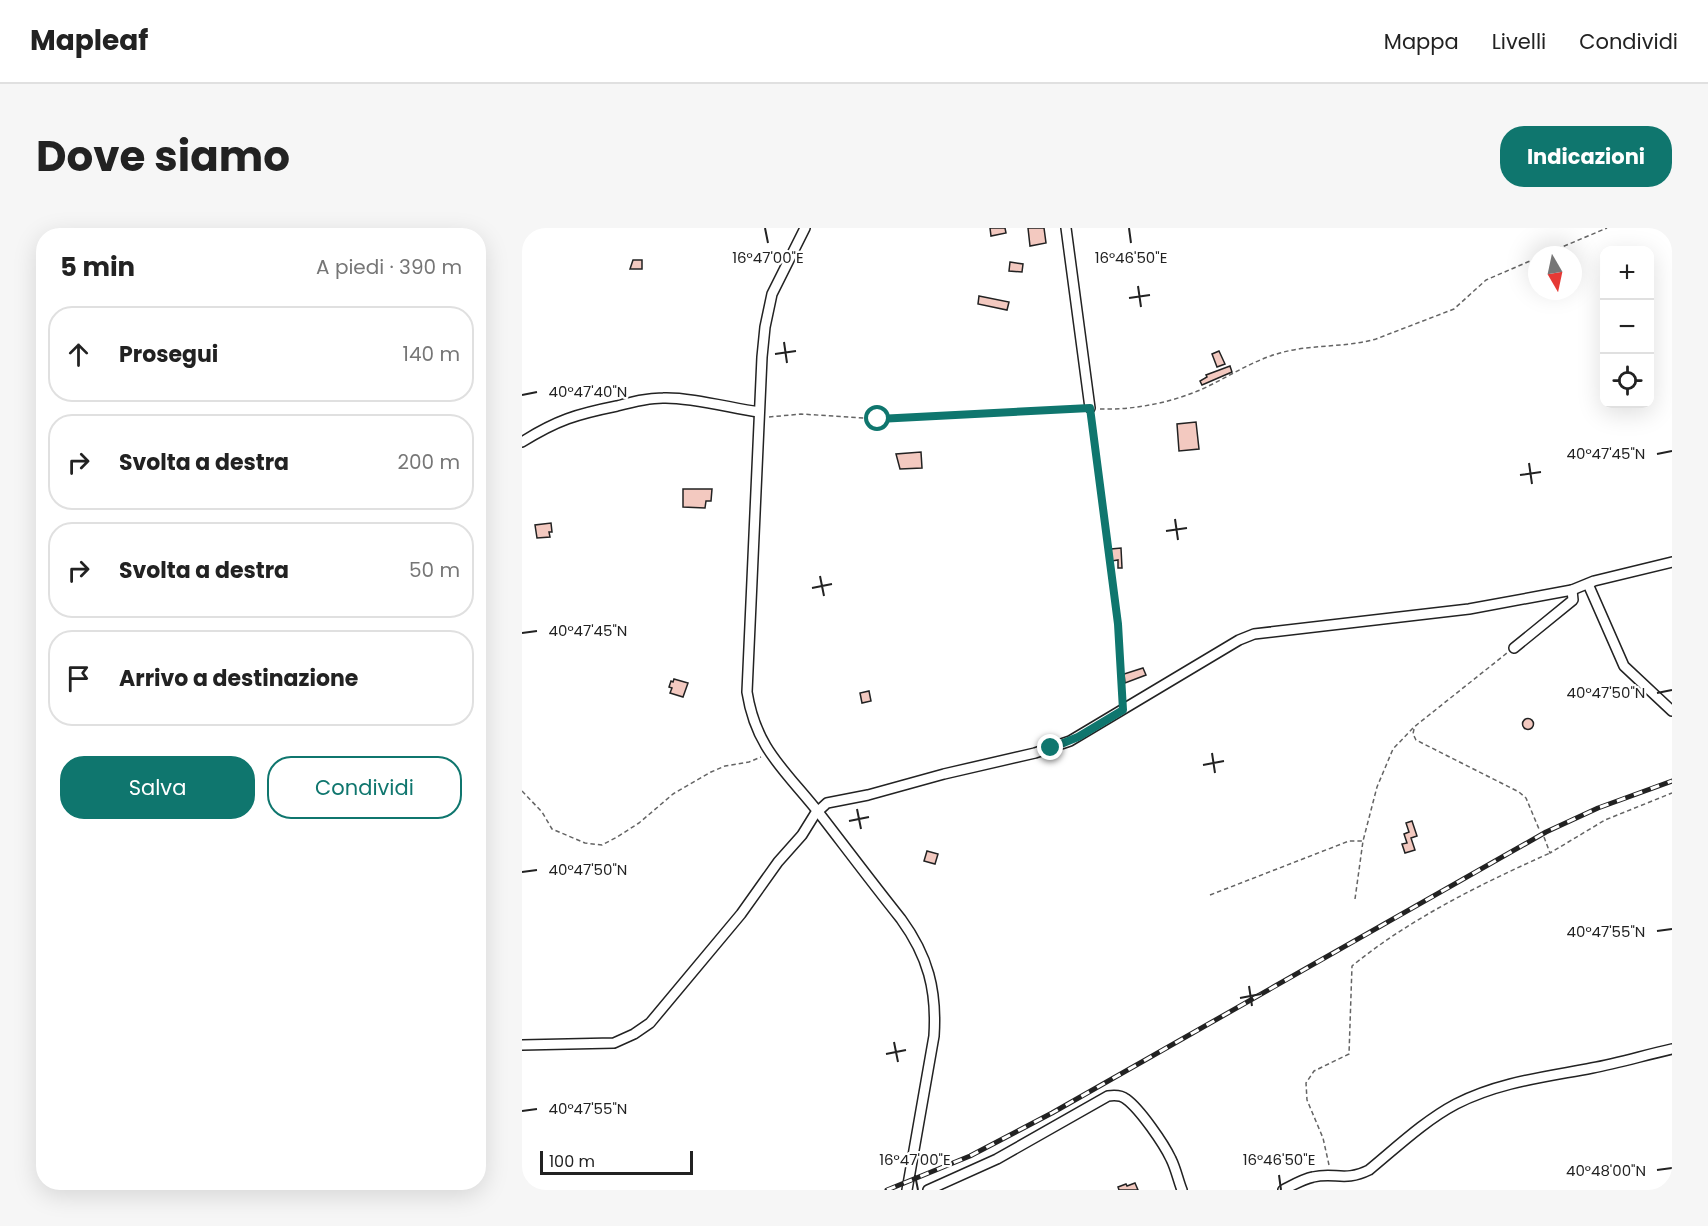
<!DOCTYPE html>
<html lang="it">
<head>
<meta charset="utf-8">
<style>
	:root { --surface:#fff; --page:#f6f6f6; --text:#222; --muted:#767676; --line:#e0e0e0; --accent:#0f766e }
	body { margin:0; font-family:Poppins,sans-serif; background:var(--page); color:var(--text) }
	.controls { position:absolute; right:18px; top:18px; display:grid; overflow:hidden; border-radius:12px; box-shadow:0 6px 24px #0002 }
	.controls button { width:54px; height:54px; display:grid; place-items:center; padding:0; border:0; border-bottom:2px solid var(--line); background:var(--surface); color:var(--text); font:30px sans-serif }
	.compass { position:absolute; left:1006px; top:18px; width:54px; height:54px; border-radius:50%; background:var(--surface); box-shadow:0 6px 24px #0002; rotate:171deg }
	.scale { position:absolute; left:18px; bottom:15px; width:153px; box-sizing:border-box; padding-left:6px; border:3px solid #222; border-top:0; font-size:16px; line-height:21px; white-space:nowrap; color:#222; -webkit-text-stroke:4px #fff; paint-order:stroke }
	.stop { position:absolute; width:18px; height:18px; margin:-14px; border:4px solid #0f766e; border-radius:50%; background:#fff }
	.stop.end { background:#0f766e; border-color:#fff; box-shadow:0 2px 6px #0008 }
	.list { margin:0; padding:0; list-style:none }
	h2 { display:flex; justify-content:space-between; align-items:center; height:78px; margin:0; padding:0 24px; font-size:26px }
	h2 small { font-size:20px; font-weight:400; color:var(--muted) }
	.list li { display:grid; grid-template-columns:39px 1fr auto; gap:18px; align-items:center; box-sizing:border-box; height:96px; margin:0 12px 12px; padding:0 12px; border:2px solid var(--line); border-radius:24px }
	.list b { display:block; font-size:22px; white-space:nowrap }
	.list em { font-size:20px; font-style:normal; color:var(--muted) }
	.actions { display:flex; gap:12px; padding:18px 24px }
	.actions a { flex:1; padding:14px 0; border:2px solid var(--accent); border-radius:24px; text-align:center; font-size:21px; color:var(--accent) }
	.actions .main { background:var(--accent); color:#fff }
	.icon { flex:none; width:33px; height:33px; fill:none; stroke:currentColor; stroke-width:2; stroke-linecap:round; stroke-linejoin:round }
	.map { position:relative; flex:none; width:1150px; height:962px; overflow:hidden; border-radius:24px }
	header { display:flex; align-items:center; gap:36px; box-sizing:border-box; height:84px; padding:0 30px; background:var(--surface); border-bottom:2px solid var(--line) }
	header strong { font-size:28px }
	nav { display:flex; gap:33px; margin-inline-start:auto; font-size:21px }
	.intro { display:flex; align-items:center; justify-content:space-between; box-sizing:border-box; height:144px; padding:0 36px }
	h1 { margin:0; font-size:42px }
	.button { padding:15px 27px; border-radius:24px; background:var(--accent); color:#fff; font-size:21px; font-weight:700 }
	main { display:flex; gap:36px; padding:0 36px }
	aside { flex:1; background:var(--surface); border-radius:24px; box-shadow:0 6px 24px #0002 }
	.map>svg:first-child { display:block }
	.building { fill:#f3c9c0; stroke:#222; stroke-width:1.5 }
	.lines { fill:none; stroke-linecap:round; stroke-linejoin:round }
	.street-casing { stroke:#222; stroke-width:12 }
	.path { stroke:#646464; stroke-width:1.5; stroke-dasharray:4.5 3; stroke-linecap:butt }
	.street { stroke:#fff; stroke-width:9 }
	.rail-casing { stroke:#222; stroke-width:5 }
	.rail { stroke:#fff; stroke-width:3; stroke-dasharray:9; stroke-linecap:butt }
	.route { stroke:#0f766e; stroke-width:8 }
	.ticks { fill:none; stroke:#222; stroke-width:2 }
	.ticks-label { font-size:15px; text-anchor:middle; fill:#222; stroke:#fff; stroke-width:4.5; stroke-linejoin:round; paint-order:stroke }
</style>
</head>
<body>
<header>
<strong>Mapleaf</strong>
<nav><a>Mappa</a><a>Livelli</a><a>Condividi</a></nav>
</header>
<div class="intro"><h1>Dove siamo</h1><a class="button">Indicazioni</a></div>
<main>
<aside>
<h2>5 min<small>A piedi · 390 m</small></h2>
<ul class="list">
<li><svg class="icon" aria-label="ahead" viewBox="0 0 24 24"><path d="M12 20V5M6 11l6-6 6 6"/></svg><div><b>Prosegui</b></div><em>140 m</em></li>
<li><svg class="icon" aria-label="right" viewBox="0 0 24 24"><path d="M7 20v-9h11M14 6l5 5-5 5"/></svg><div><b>Svolta a destra</b></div><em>200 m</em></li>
<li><svg class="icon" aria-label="right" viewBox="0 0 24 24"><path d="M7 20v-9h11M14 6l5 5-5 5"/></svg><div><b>Svolta a destra</b></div><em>50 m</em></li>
<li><svg class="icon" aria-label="arrive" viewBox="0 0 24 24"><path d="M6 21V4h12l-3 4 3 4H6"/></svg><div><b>Arrivo a destinazione</b></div></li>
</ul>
<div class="actions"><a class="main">Salva</a><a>Condividi</a></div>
</aside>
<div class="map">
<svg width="1150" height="962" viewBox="0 0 1150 962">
	<rect width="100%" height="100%" fill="#fff"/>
	<!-- building -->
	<g class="building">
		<polygon points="468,0 483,0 484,5 469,8"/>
		<polygon points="506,0 522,0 524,15 508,18"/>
		<polygon points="111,32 120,32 120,41 108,41"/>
		<polygon points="488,34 501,36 500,44 487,43"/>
		<polygon points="457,68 487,74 485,82 456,76"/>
		<polygon points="697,123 703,136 695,139 690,126"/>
		<polygon points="708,138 710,144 680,157 678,153 685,149 684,147"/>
		<polygon points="674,194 677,221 657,223 655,196"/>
		<polygon points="399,224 400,240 378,241 374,226"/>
		<polygon points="161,261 190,261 189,273 184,273 183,280 161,279"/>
		<polygon points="29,295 30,304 27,304 28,309 15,310 13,297"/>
		<polygon points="599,320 600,340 596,340 596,332 590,333 589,321"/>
		<polygon points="621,440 624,447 603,455 602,446"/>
		<polygon points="152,451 166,455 161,469 148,465 150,460 147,459 149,453 151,454"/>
		<polygon points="347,463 349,473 340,475 338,465"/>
		<circle cx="1006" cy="496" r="5.5"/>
		<polygon points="890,593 895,608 889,610 893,622 883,625 880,616 885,615 882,606 887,604 884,595"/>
		<polygon points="405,623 416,626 413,636 402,633"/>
		<polygon points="613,955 616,962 597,962 596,959 604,956 605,958"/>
	</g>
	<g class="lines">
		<defs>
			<g id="street">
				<path d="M283,0l-33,66 -7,33 -3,30 -15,335c9,57 38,78 72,121 27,35 54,71 82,106 27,37 36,71 33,117l-27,154"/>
				<polyline points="544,0 568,180"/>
				<path d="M0,214c35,-22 55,-28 95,-36 15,-4 30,-8 46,-8 27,-1 68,10 96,14"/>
				<polyline points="1066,356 1102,438 1150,483"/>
				<polyline points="992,420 1051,372 1050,362"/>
				<polyline points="0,817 92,815 112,806 128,795 219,686 256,634 280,607 293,586 305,575 346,567 422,546 513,525 548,513 717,412 732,406 947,381 1050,362 1072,353 1150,334"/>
				<path d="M406,962l69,-31 111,-63c7,-1 13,-1 18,3 14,10 38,45 45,60 5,10 7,21 11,31"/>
				<path d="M761,962c10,-5 20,-11 30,-13 22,-5 32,5 56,-7 28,-23 55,-49 87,-66 43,-22 89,-27 136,-36 27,-5 53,-13 80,-19"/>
			</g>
		</defs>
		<!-- street casing -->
		<use href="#street" class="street-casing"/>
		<!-- path -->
		<g class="path">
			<polyline points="1021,27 1085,0"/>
			<path d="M578,181c34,1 69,-6 100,-19 27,-12 51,-29 80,-37 31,-9 65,-5 96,-14l78,-30 32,-29 51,-22"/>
			<polyline points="247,189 279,186 356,191 557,181"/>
			<polyline points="569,189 596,396 600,470"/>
			<polyline points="892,501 891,506 894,512 997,564 1004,570 1017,601"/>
			<polyline points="0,563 20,584 30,601 63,615 80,617 95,609 117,595 151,566 189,544 203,538 227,534 239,529"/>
			<polyline points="1022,609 1028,625 1083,592 1150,565"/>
			<polyline points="688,667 827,613 841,613"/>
			<polyline points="833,671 841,613 855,559 871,521 892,499 985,425"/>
			<path d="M807,937l-6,-27 -16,-38 -1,-17 8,-12 35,-17 3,-88c59,-48 129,-82 198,-113"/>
		</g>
		<!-- street -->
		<use href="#street" class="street"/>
		<defs>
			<polyline id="rail" points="365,962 448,928 530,885 1024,604 1076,580 1150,553"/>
		</defs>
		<!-- rail casing -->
		<use href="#rail" class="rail-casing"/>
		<!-- rail -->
		<use href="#rail" class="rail"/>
	</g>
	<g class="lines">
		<!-- route -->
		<polyline class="route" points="356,191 568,180 596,396 601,482 556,509 529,520"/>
	</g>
	<!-- ticks -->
	<path class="ticks" d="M243,0l3,15M607,0l2,15M616,58l3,21M607,70l21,-3M262,114l3,21M253,126l21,-3M0,167l15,-3M1135,226l15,-3M1007,235l3,21M998,247l21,-3M653,291l3,21M644,303l21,-3M298,348l4,20M290,360l20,-4M0,405l15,-2M1135,465l15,-3M690,525l3,20M681,537l21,-4M335,581l4,20M327,593l20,-4M0,644l15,-2M1135,703l15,-2M727,758l3,20M718,770l21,-4M372,814l4,20M364,826l20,-4M0,883l15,-2M1135,942l15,-2M393,947l3,15M757,947l2,15"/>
	<g class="ticks-label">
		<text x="246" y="35">16°47'00"E</text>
		<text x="609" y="35">16°46'50"E</text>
		<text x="66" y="169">40°47'40"N</text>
		<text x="1084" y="231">40°47'45"N</text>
		<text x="66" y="408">40°47'45"N</text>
		<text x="1084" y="470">40°47'50"N</text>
		<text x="66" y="647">40°47'50"N</text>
		<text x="1084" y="709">40°47'55"N</text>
		<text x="66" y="886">40°47'55"N</text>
		<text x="393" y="937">16°47'00"E</text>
		<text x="757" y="937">16°46'50"E</text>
		<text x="1084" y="948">40°48'00"N</text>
	</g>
</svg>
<div class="controls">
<button>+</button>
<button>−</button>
<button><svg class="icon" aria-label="locate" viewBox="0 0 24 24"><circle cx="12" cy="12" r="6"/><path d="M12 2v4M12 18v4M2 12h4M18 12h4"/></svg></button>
</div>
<svg class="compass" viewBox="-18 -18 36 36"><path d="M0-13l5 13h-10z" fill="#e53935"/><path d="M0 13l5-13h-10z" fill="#767676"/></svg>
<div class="scale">100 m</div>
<div class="stop" style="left:356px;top:191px"></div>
<div class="stop end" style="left:529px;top:520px"></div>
</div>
</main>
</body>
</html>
